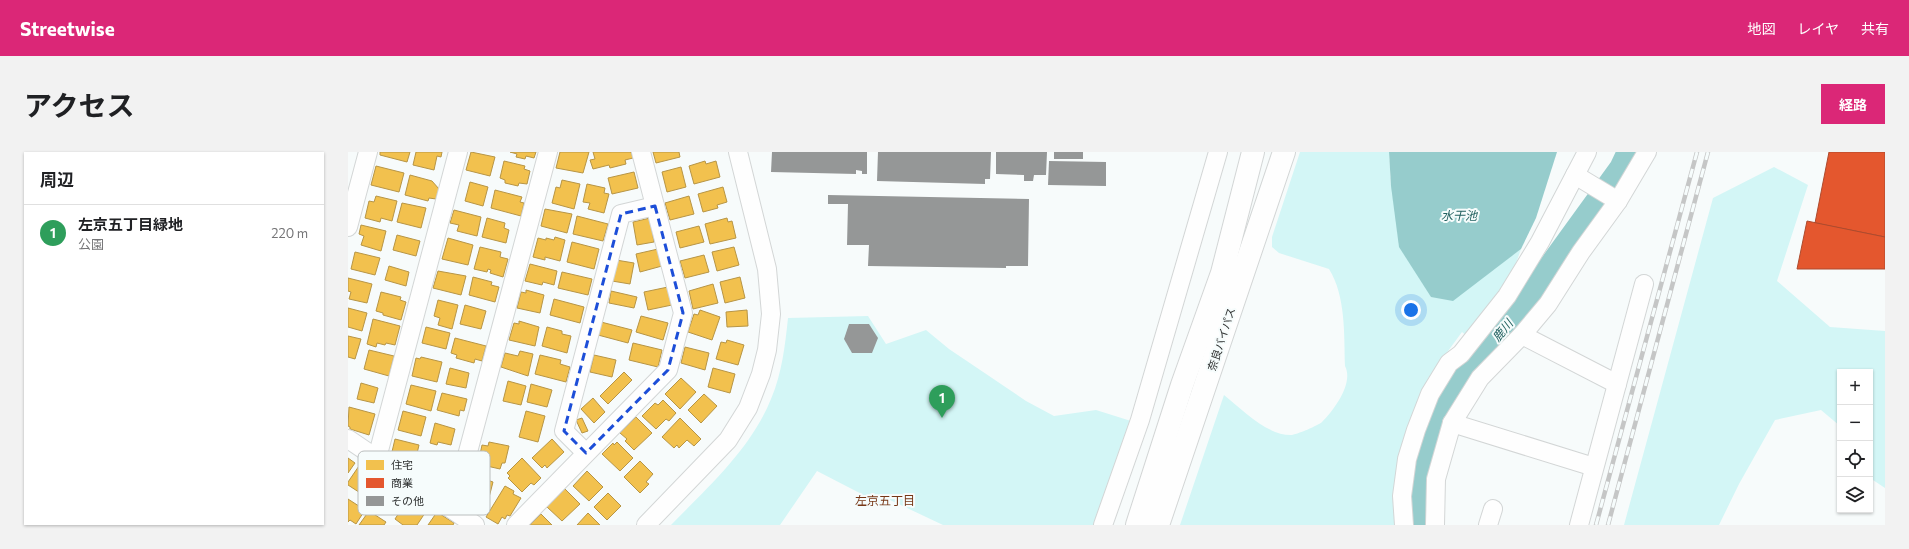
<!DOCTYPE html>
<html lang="ja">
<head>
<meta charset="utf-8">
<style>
	:root { --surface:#fff; --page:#f2f2f2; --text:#202124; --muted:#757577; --line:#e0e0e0; --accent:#db2777 }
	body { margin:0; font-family:Commissioner,"Noto Sans JP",sans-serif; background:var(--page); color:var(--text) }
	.controls { position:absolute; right:12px; bottom:12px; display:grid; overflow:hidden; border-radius:0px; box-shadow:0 1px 3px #0004 }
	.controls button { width:36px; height:36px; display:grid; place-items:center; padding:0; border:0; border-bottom:1px solid var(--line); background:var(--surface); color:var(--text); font:20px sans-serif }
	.you { position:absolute; left:1063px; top:158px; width:14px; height:14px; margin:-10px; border:3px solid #fff; border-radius:50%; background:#1a73e8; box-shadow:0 0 0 6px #1a73e833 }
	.badge { display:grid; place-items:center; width:26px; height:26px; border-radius:50%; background:var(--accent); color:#fff; font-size:13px; font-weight:700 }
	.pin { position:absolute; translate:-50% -33px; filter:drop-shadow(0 1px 2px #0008) }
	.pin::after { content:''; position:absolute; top:21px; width:14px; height:12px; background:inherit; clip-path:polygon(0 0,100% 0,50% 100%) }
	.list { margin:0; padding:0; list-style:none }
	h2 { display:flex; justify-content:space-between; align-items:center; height:52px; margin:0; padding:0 16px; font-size:17px }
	h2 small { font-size:13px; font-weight:400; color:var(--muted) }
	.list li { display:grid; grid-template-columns:26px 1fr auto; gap:12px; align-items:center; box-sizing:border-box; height:56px; padding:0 16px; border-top:1px solid var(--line) }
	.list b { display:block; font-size:15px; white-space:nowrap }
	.list p { margin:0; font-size:13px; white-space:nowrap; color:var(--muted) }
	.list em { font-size:13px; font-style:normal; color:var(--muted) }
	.icon { flex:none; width:22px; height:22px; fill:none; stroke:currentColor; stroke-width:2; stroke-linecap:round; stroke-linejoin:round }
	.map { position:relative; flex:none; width:1537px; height:373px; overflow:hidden; border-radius:0px }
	header { display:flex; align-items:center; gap:24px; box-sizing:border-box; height:56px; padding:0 20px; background:var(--accent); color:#fff }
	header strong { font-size:19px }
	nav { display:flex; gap:22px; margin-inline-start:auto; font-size:14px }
	.intro { display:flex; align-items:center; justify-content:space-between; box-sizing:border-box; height:96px; padding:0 24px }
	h1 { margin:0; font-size:28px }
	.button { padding:10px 18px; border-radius:0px; background:var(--accent); color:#fff; font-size:14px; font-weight:700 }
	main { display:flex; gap:24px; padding:0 24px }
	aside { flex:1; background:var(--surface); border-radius:0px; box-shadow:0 1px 3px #0004 }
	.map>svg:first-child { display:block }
	.green { fill:#d3f6f6 }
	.water { fill:#96cccc }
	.homes { fill:#f2c14e; stroke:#b79545 }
	.shops { fill:#e4572e; stroke:#ad4b2e }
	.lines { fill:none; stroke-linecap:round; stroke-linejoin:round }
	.river { stroke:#96cccc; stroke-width:26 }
	.building { fill:#959797 }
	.minor-casing { stroke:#d3d6d6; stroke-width:20 }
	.highway-casing { stroke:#d3d6d6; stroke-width:24 }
	.minor { stroke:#fefefe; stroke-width:18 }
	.highway { stroke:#fefefe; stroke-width:22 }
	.rail-casing { stroke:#c5c6c6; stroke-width:4.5 }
	.rail { stroke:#f6fcfc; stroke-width:3; stroke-dasharray:9; stroke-linecap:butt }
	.marked { fill:none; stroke:#1d4ed8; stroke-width:3; stroke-dasharray:8 5; stroke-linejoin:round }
	.labels { text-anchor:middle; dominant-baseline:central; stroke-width:4; stroke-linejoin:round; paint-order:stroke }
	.street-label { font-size:11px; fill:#2d2f2f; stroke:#f6fcfc }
	.water-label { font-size:12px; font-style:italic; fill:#226160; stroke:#f6fcfc }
	.neighbourhood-label { font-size:12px; fill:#773716; stroke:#f6fcfc }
	.key { fill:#f6fcfc; stroke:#babebe; stroke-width:1 }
	.key-label { font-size:11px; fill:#2d2f2f }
</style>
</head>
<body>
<header>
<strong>Streetwise</strong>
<nav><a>地図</a><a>レイヤ</a><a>共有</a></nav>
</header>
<div class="intro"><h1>アクセス</h1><a class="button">経路</a></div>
<main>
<aside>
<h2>周辺<small></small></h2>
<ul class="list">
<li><span class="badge" style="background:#2e9e5b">1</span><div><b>左京五丁目緑地</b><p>公園</p></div><em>220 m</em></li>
</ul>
</aside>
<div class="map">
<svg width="1537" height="373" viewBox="0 0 1537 373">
	<rect width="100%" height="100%" fill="#f7fbfb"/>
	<!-- green -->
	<g class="green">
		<path d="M952,0h89l2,34 102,83 28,-20 -12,34 -41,54 -6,-5 -33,45 -10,22 -24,126h-215l44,-130c19,15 42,40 67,40 5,0 28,-10 31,-13 12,-12 32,-39 23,-56 -1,-31 1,-70 -16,-97l-50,-16 -7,-6v-10z"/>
		<polygon points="1426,15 1460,33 1429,129 1482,175 1537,179 1537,336 1522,326 1522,220 1492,220 1492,274 1473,258 1427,268 1391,332 1371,373 1276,373 1365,46"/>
		<path d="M520,164l18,28 40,-14 23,19 77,52 28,15 42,-6 35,11 -35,104h-153l-55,-26 -9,4 -62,-32 -37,54h-109c37,-38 80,-76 100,-126 11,-26 14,-53 17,-81z"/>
	</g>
	<!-- water -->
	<polygon class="water" points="1041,0 1209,0 1188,66 1173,97 1105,149 1083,145 1051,95 1043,34"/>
	<!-- homes -->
	<g class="homes">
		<polygon points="32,0 62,0 59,10 32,3"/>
		<polygon points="68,0 94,0 93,5 89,4 86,18 65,13"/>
		<polygon points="123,0 147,5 142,24 118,18"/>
		<polygon points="162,0 188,0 186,6 178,4 177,7 168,5 169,2"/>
		<polygon points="212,0 241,0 235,21 208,16"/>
		<polygon points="245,0 283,0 285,6 277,8 278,12 262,16 261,13 245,17 242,8 247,7"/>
		<polygon points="305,0 331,0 332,5 308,11"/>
		<polygon points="156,9 177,14 176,17 182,19 179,32 171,31 170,34 157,31 157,28 152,26"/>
		<polygon points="357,9 358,12 368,9 372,25 346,32 341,14"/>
		<polygon points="28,14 56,21 51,40 23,33"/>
		<polygon points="333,15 338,35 319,40 314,20"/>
		<polygon points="286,20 290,36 264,42 260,26"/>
		<polygon points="62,23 84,29 91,37 88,47 81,46 80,49 57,43"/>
		<polygon points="214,28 232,32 226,57 204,51 208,35 212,36"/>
		<polygon points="122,30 140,35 135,54 117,49"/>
		<polygon points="239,32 257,36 256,41 261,42 256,61 240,57 242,51 235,50"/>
		<polygon points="375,35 379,50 369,53 370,56 355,60 350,42"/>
		<polygon points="147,38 174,45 172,50 176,51 173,64 143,56"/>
		<polygon points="28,44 49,49 44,69 33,66 32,70 17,66 21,49 26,50"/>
		<polygon points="341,44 346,62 322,68 317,51"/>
		<polygon points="54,51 78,56 73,76 49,70"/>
		<polygon points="197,57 224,62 219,81 193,74"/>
		<polygon points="106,58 133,65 129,84 109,79 111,73 102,71"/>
		<polygon points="229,64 260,72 255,89 225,82"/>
		<polygon points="139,66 157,71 156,76 161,78 158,91 134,85"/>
		<polygon points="302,66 306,90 289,93 285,70"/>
		<polygon points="379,66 380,70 384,69 388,86 362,92 357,72"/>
		<polygon points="13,73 38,79 33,99 13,93 16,84 11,82"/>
		<polygon points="351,74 356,90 332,96 328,80"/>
		<polygon points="49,83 72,89 68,104 45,98"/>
		<polygon points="207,85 217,88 212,109 197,105 197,108 185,105 190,86 198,88 198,86 206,88"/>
		<polygon points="100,86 125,93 120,113 94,107"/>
		<polygon points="224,90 251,97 246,117 219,110"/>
		<polygon points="132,95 153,100 152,105 160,107 155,125 142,121 143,118 140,117 139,120 126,117"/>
		<polygon points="386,95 391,113 369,119 364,100"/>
		<polygon points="310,97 314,114 292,120 288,102"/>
		<polygon points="7,100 32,106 27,123 3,117"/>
		<polygon points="356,103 361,120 337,126 332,109"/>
		<polygon points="268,108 286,111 282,132 264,129"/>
		<polygon points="182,112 209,119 206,133 195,130 194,133 177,129"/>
		<polygon points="41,114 61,120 58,134 37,128"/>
		<polygon points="90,119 118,124 113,143 85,136"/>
		<polygon points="214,120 244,127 240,143 210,136"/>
		<polygon points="125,125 144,130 143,133 151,135 147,150 121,143"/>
		<polygon points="392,125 397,146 377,151 372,130"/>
		<polygon points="0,126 24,132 19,151 1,147 3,140 0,139"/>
		<polygon points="365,132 370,151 345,157 341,139"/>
		<polygon points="320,135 324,153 300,158 296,140"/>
		<polygon points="178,138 196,143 192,161 169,156 173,140 178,141"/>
		<polygon points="263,139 289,145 286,156 261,151"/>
		<polygon points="33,140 53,145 52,148 58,150 53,168 35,163 35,161 28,159"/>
		<polygon points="206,147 236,155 232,171 202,163"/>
		<polygon points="90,148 110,153 104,177 90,173 92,166 86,164"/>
		<polygon points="117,153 138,159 133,177 112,172"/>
		<polygon points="0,156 19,161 14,179 0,175"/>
		<polygon points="352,158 372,165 364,188 340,180 346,162 350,163"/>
		<polygon points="399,158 400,174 379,175 378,160"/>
		<polygon points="293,164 320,171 315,188 288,180"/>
		<polygon points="25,167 52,174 47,193 38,191 37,193 29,191 28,195 19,192"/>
		<polygon points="171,169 191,175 187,194 161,188 166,171 171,172"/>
		<polygon points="253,170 284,178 280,191 250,183"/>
		<polygon points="78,175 102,181 98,197 74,191"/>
		<polygon points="199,175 214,179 214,182 223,184 219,201 194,194"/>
		<polygon points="0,184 13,187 7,207 0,205"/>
		<polygon points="107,186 138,194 134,209 127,207 126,211 108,206 109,203 103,201"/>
		<polygon points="379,188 396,193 390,213 368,207 373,190 378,191"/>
		<polygon points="285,191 314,198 310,215 281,208"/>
		<polygon points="337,195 361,201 357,218 333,211"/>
		<polygon points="21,198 46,204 41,224 16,217"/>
		<polygon points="172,199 185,202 180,224 153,215 157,201 170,204"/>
		<polygon points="192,203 213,208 212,212 222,215 218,230 187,222"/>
		<polygon points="246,203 268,208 264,225 242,220"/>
		<polygon points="73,205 94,210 89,230 64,224 68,206 72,207"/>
		<polygon points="102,216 121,221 118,236 98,232"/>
		<polygon points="365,216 387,222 382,241 360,235"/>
		<polygon points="276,220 284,228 260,252 252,244"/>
		<polygon points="333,226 348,240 332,257 317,242"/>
		<polygon points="160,229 178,234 173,253 155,249"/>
		<polygon points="13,231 30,236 26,251 9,247"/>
		<polygon points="183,232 204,238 199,255 179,250"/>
		<polygon points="63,233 88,239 83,259 58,252"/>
		<polygon points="94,241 119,247 116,259 112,258 111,264 89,258"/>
		<polygon points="356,242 369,254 353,271 340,258"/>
		<polygon points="245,246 257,260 246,271 233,257"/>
		<polygon points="315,248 328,261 321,269 318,267 308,277 294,264 307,251 310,253"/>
		<polygon points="1,255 27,262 21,283 2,277 2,275 0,274"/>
		<polygon points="55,259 78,265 73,284 50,278"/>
		<polygon points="178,259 197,264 190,290 171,285"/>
		<polygon points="288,265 304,281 286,298 277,289 279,287 272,281"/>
		<polygon points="234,266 240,279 234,281 228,268"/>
		<polygon points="332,266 353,287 346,294 339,288 331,296 329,293 326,296 314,285"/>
		<polygon points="87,271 107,277 103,293 90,290 89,293 82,291"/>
		<polygon points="47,287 71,293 67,310 43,304"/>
		<polygon points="204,287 216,300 199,316 197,313 194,316 184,306"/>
		<polygon points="141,290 161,294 157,311 154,311 152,317 130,312 134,293 140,294"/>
		<polygon points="269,290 285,306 272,319 254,302 265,291 266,293"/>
		<polygon points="0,306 7,311 0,321"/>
		<polygon points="174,306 193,326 186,333 183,331 174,340 160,326 162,324 159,321"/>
		<polygon points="292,309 305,322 298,330 301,332 292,341 276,325"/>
		<polygon points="13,311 28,320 26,324 32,328 20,346 0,333 0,330"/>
		<polygon points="239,319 255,335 241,349 225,334"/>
		<polygon points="126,323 145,330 138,357 118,352"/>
		<polygon points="157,334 166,339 165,342 173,346 162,364 159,363 157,367 154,365 150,372 138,365"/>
		<polygon points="217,337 232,352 214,369 199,355"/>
		<polygon points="260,341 273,354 259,368 246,355"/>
		<polygon points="66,345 81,355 69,373 55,373 47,367 58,350 61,352"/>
		<polygon points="0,347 17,358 8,372 2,368 0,370"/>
		<polygon points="21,359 38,370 36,373 11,373"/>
		<polygon points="89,360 106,371 105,373 80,373"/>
		<polygon points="240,361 252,373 229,373"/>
		<polygon points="193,362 204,373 182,373"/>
	</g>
	<!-- shops -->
	<g class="shops">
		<polygon points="1481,0 1537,0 1537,85 1467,71"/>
		<polygon points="1459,69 1537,85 1537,117 1449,117"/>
	</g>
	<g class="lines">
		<!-- river -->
		<polyline class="river" points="1071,373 1071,328 1081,289 1096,253 1114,222 1147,188 1184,141 1274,17 1282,0"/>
	</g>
	<!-- building -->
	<g class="building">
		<polygon points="424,0 519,0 519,22 514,22 514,19 508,18 508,22 423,20"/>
		<polygon points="530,0 643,0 642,27 637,27 637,32 529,29"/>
		<polygon points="648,0 699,0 698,23 686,23 685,29 676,29 676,23 648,22"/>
		<rect x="706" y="0" width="29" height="7"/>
		<polygon points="701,9 758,10 758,34 700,33"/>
		<polygon points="480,43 681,47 680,114 658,114 658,116 520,114 521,93 499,93 500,52 480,52"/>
		<polygon points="501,172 521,172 530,186 524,201 504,201 496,187"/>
	</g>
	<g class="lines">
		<defs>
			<g id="minor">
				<polyline points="1227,23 1270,49"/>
				<polyline points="0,75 20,0"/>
				<polyline points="1174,183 1200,152 1233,100 1270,49 1299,0"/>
				<polyline points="1104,271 1246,315"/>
				<polyline points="0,287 127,373"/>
				<polyline points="238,301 216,279 273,62 307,54"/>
				<polyline points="29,306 110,0"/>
				<polyline points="105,356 200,0"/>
				<polyline points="168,373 320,218 335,161 293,0"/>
				<polyline points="298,373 380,288 400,256 413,222 419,198 423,162 419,117 390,0"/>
				<polyline points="755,373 792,268 870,0"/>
				<polyline points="1056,373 1054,344 1059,307 1068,278 1082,242 1101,211 1113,202 1159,144 1192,90 1239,0"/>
				<polyline points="1087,373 1088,327 1104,271 1132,226 1174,183 1269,232"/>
				<polyline points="1140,373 1145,357"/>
				<polyline points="1231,373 1296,132"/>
			</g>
			<g id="highway">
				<polyline points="789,373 834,233 874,121 905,0"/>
				<polyline points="810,373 936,0"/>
			</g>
		</defs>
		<!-- minor casing -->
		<use href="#minor" class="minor-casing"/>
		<!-- highway casing -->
		<use href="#highway" class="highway-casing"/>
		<!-- minor -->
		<use href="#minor" class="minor"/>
		<!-- highway -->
		<use href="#highway" class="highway"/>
		<defs>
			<g id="rail">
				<polyline points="1248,373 1349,0"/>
				<polyline points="1260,373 1360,0"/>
			</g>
		</defs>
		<!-- rail casing -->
		<use href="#rail" class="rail-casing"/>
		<!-- rail -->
		<use href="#rail" class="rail"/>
	</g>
	<!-- marked area -->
	<path class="marked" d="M307,54l28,107 -15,57 -82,83 -22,-22 57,-217z"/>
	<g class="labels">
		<!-- street labels -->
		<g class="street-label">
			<text transform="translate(873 187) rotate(-72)">奈良バイパス</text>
		</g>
		<!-- water labels -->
		<g class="water-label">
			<text x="1111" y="63">水干池</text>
			<text transform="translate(1154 178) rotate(-51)">鹿川</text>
		</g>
		<!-- neighbourhood labels -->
		<g class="neighbourhood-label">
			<text x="537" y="348">左京五丁目</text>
		</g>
	</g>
	<!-- legend -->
	<rect x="10" y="299" width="132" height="64" rx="6" class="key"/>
	<rect x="18" y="308" width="18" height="10" fill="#f2c14e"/>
	<rect x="18" y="326" width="18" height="10" fill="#e4572e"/>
	<rect x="18" y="344" width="18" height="10" fill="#959797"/>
	<g class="key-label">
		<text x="43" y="317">住宅</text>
		<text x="43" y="335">商業</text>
		<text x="43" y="353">その他</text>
	</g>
</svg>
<div class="controls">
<button>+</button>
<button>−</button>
<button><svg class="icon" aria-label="locate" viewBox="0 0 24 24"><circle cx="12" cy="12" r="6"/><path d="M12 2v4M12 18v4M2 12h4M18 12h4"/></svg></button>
<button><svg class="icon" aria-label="layers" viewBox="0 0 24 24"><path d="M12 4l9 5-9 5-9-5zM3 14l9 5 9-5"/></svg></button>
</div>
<div class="you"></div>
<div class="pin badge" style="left:594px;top:266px;background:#2e9e5b">1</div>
</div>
</main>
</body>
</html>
